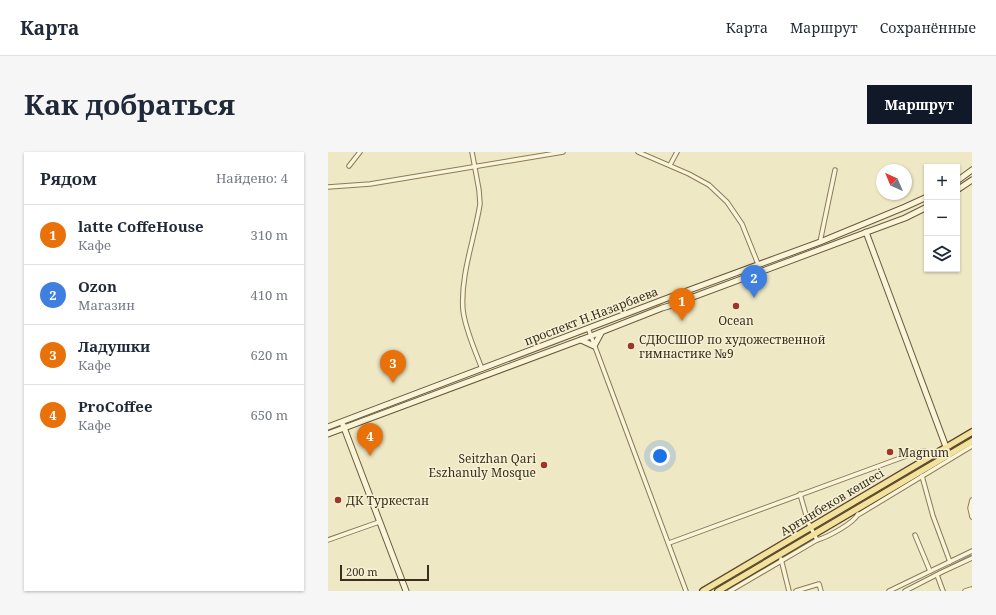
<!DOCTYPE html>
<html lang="ru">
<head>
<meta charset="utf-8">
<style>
	:root { --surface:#fff; --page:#f6f6f7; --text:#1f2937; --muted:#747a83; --line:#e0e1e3; --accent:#111827 }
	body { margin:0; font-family:"Noto Serif",serif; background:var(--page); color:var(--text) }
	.controls { position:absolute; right:12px; top:12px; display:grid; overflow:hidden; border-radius:0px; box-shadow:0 1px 3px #0004 }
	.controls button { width:36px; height:36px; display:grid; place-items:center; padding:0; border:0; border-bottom:1px solid var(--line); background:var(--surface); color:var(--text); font:20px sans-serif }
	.compass { position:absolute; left:548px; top:12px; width:36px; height:36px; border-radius:50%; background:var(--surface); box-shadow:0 1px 3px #0004; rotate:316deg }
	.scale { position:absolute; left:12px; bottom:10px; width:89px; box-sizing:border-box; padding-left:4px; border:2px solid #3a2f1e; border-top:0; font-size:11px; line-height:14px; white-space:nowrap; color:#3a2f1e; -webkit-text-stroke:3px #f6f1d4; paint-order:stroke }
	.you { position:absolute; left:332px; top:304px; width:14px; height:14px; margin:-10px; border:3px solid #fff; border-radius:50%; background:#1a73e8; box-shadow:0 0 0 6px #1a73e833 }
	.badge { display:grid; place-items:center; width:26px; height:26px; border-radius:50%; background:var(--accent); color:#fff; font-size:13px; font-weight:700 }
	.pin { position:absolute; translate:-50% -33px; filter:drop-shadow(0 1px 2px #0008) }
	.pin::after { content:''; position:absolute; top:21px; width:14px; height:12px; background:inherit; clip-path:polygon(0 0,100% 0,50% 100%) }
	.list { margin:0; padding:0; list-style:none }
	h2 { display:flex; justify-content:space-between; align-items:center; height:52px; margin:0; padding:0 16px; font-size:17px }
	h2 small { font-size:13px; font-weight:400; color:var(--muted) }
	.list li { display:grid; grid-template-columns:26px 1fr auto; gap:12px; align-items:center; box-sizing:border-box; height:60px; padding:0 16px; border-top:1px solid var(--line) }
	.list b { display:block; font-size:15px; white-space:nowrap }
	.list p { margin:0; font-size:13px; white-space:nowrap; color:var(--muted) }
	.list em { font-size:13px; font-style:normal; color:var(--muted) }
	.icon { flex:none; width:22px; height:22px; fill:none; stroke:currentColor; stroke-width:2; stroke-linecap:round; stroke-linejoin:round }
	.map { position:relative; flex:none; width:644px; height:439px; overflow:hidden; border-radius:0px }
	header { display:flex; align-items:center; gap:24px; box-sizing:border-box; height:56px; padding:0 20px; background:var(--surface); border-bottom:1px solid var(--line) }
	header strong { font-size:19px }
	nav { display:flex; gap:22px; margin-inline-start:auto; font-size:14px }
	.intro { display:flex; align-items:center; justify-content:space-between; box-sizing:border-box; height:96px; padding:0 24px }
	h1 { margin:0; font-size:28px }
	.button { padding:10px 18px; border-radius:0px; background:var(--accent); color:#fff; font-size:14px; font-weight:700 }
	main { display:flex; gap:24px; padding:0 24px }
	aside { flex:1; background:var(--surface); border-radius:0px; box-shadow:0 1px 3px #0004 }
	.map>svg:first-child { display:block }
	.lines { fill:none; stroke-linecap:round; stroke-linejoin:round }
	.stream { stroke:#6d918c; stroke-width:1 }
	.street-casing { stroke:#8b7a5a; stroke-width:5.5 }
	.secondary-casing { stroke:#6c5b3d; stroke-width:7 }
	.primary-casing { stroke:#58472e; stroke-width:8 }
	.street { stroke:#faf4d8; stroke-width:3.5 }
	.secondary { stroke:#faf4d8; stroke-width:5 }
	.primary { stroke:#f3e29c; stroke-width:5.5 }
	.poi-dot { fill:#9b3629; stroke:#f6f1d4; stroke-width:1.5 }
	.labels { text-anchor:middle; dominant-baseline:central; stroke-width:3; stroke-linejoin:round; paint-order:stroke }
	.street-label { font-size:12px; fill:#3a2f1e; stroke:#f6f1d4 }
	.poi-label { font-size:12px; fill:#3a2f1e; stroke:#f6f1d4; text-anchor:start }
</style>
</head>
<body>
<header>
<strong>Карта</strong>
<nav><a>Карта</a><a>Маршрут</a><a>Сохранённые</a></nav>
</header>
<div class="intro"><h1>Как добраться</h1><a class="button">Маршрут</a></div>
<main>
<aside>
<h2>Рядом<small>Найдено: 4</small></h2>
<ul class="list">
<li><span class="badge" style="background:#e8710a">1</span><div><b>latte CoffeHouse</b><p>Кафе</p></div><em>310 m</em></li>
<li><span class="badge" style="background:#3f7fe0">2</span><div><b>Ozon</b><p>Магазин</p></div><em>410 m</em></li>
<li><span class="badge" style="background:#e8710a">3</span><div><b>Ладушки</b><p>Кафе</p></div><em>620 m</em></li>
<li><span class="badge" style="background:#e8710a">4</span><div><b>ProCoffee</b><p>Кафе</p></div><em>650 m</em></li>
</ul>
</aside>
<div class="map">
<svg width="644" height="439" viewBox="0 0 644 439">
	<rect width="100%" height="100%" fill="#efe8c5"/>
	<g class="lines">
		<!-- stream -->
		<polyline class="stream" points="606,422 643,403"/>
		<defs>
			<g id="street">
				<path d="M144,0l7,38 1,14c-5,33 -20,72 -17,106 2,19 12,40 19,59"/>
				<polyline points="310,0 361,22 381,33 399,50 414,72 430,112"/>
				<polyline points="342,13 349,0"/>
				<polyline points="21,14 32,0"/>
				<polyline points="0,35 42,32 235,0"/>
				<polyline points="492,90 507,18"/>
				<path d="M260,176c32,88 66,175 98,263"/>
				<polyline points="594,324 605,364 622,410"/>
				<path d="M472,342l8,28 9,18c11,-3 37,-17 41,-26"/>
				<polyline points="644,348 642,356 644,365"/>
				<polyline points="530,363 644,294"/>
				<polyline points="587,383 602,419"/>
				<polyline points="0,388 51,370"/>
				<polyline points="341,391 589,300 597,299 603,304"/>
				<polyline points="453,407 461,439"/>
				<polyline points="609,423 615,439"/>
				<polyline points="402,439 489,388"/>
				<polyline points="468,439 491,432 493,439"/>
				<polyline points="561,439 644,399"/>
				<polyline points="577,439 614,420 644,406"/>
				<polyline points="637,439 643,437 644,439"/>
			</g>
			<g id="secondary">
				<polyline points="629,29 644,18"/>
				<polyline points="629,38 644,28"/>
				<polyline points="538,80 621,303"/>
				<polyline points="253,188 266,194 273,181"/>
				<polyline points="15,273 78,439"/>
				<polyline points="0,275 337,147 492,90 577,55 599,45"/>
				<polyline points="0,282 263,184 334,156 341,154 531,83 577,66 599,55"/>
			</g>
			<g id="primary">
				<polyline points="375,439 644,280"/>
				<polyline points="390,439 644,289"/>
			</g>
		</defs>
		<!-- street casing -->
		<use href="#street" class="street-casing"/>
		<!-- secondary casing -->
		<use href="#secondary" class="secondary-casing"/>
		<!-- primary casing -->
		<use href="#primary" class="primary-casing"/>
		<!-- street -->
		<use href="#street" class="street"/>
		<!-- secondary -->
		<use href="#secondary" class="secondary"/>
		<!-- primary -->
		<use href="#primary" class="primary"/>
	</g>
	<!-- markers -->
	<g class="poi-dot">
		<circle cx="408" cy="154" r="4"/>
		<circle cx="303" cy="194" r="4"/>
		<circle cx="562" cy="300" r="4"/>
		<circle cx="216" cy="313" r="4"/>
		<circle cx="10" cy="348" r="4"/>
	</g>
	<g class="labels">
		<!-- street labels -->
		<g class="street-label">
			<text transform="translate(263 164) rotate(-21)">проспект Н.Назарбаева</text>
			<text transform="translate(504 350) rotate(-31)">Арғынбеков көшесі</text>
		</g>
		<!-- poi labels -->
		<g class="poi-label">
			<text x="408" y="168" text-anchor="middle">Ocean</text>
			<text x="311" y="187">СДЮСШОР по художественной<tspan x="311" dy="14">гимнастике №9</tspan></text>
			<text x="570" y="300">Magnum</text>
			<text x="208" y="306" text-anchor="end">Seitzhan Qari<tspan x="208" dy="14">Eszhanuly Mosque</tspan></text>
			<text x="18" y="348">ДК Туркестан</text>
		</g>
	</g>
</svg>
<div class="controls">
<button>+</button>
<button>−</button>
<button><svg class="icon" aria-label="layers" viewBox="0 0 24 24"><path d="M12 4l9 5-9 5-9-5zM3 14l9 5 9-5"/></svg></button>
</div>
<svg class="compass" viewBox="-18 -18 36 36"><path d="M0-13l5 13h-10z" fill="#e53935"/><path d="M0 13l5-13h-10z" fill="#747a83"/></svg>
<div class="scale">200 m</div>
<div class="you"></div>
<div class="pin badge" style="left:354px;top:169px;background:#e8710a">1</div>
<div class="pin badge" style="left:426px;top:146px;background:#3f7fe0">2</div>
<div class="pin badge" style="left:65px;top:231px;background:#e8710a">3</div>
<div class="pin badge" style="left:42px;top:304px;background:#e8710a">4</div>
</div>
</main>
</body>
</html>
